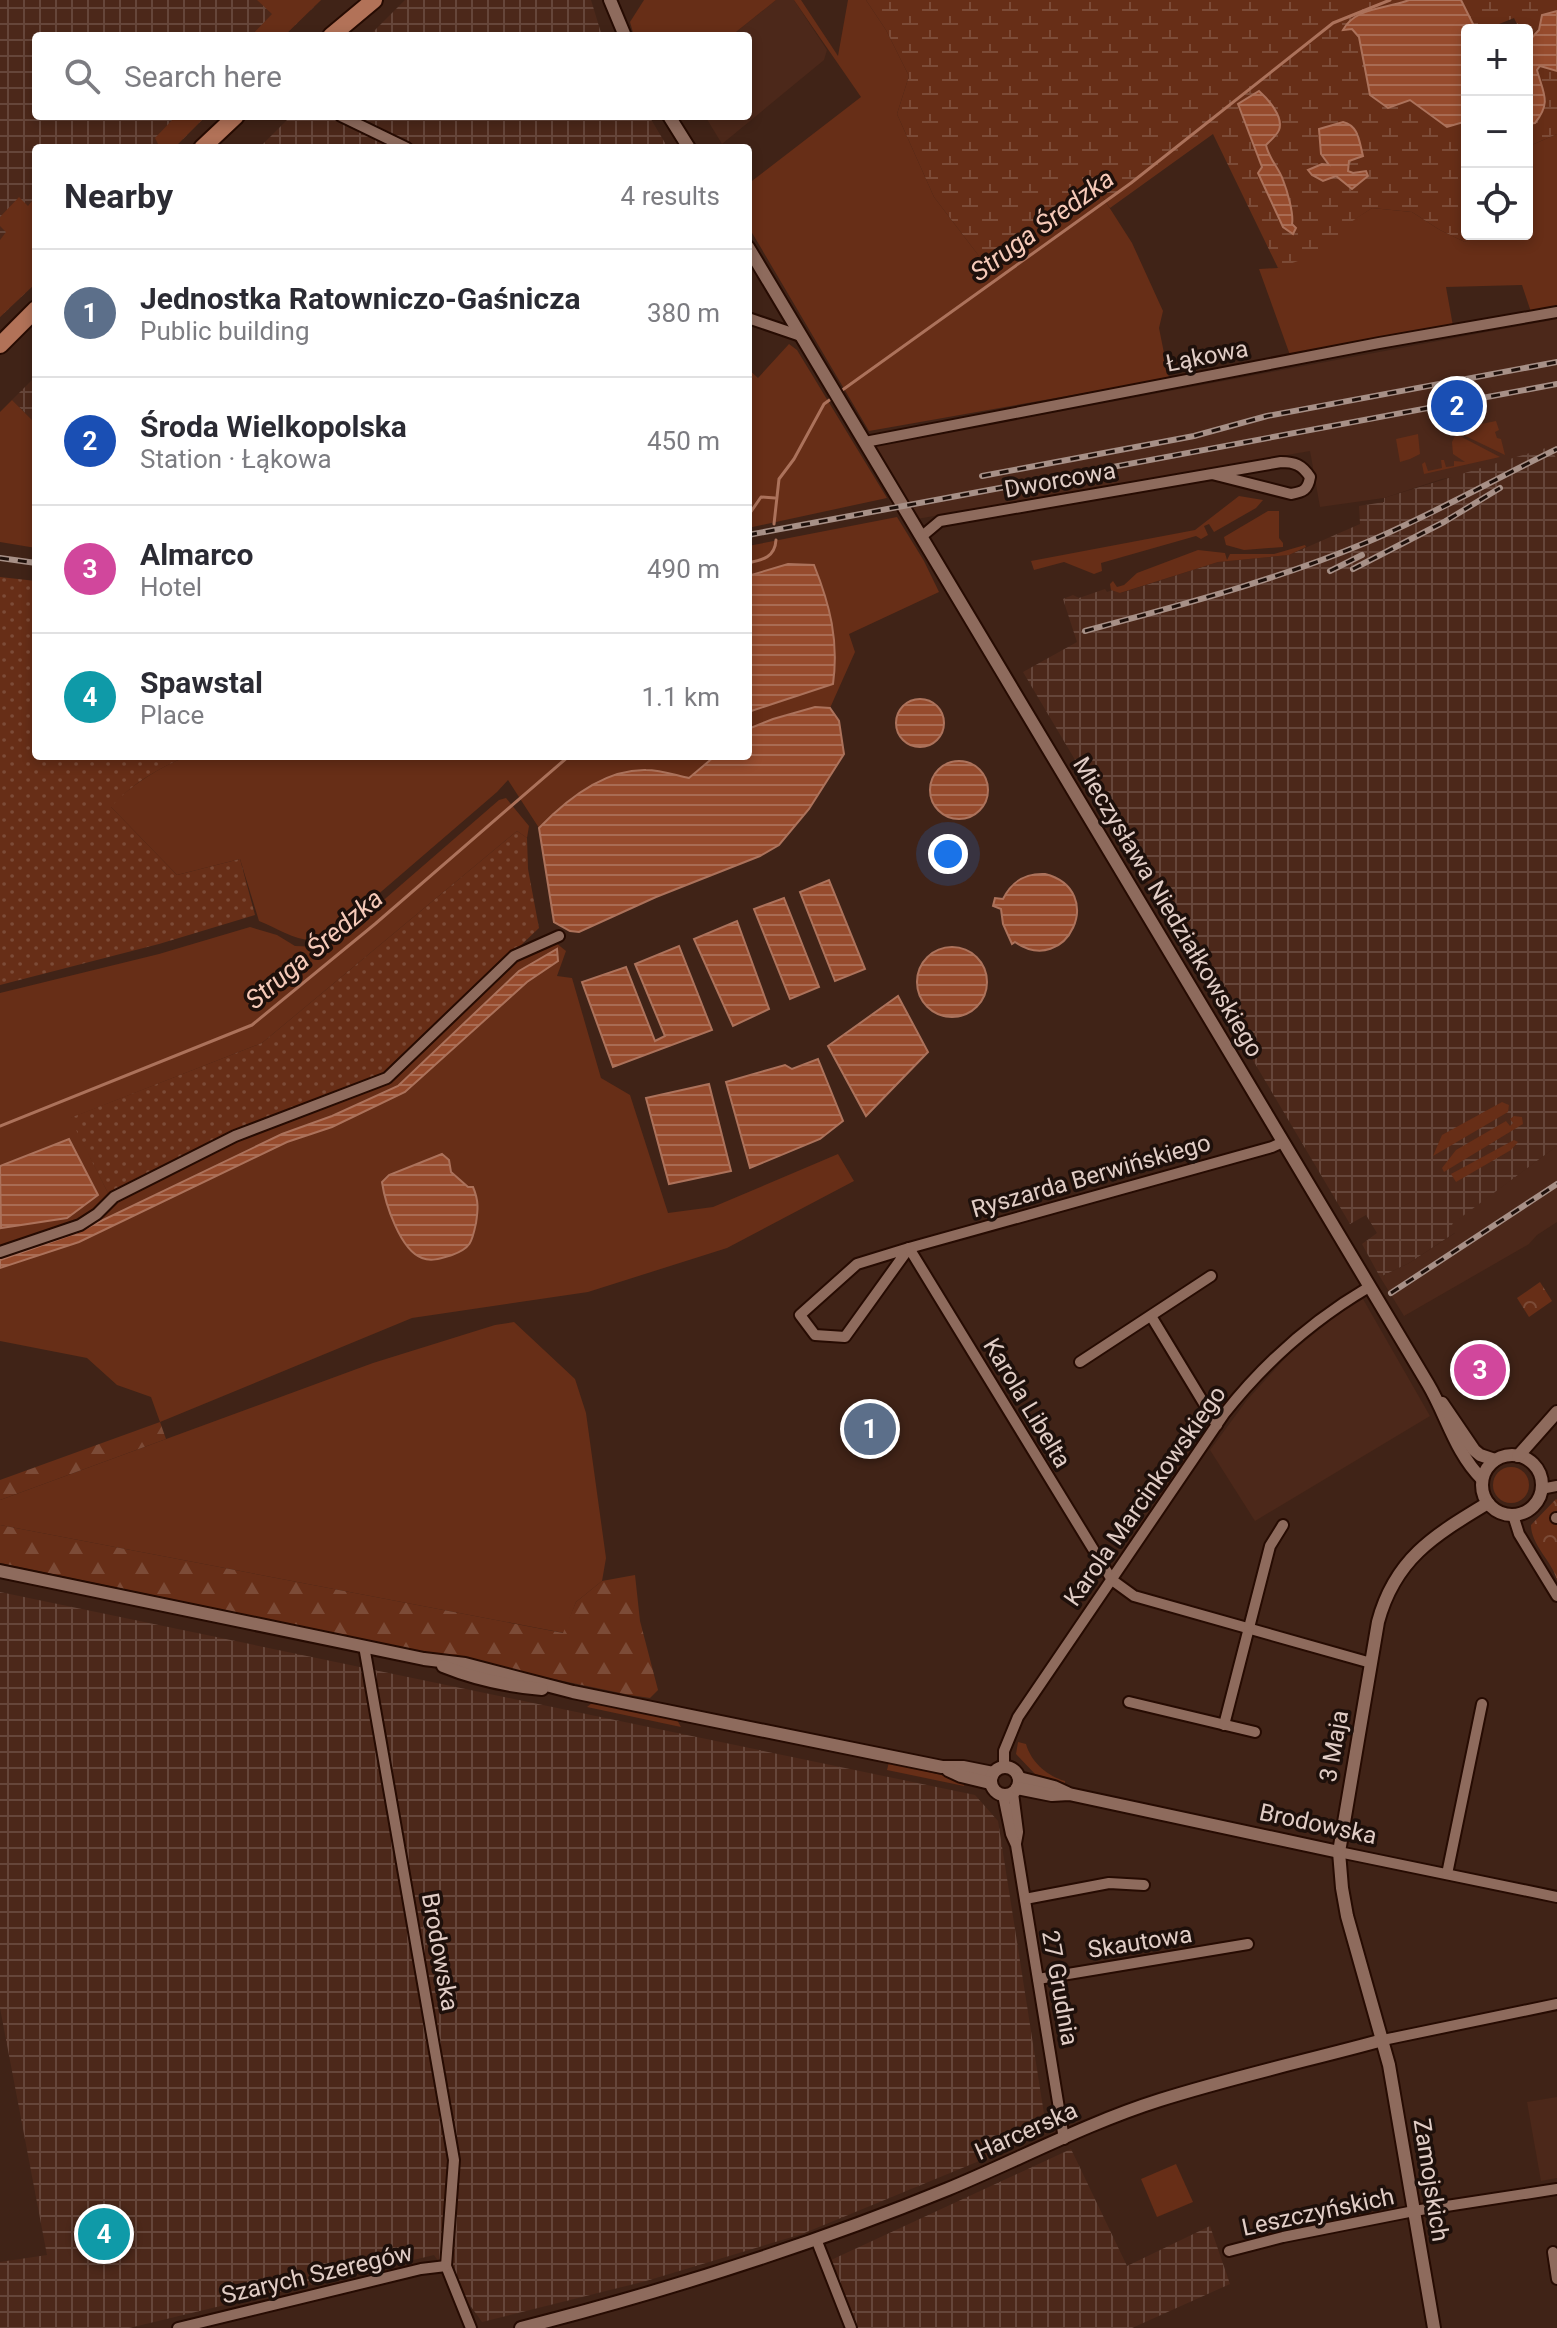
<!DOCTYPE html>
<html lang="en">
<head>
<meta charset="utf-8">
<style>
	:root { --surface:#fff; --page:#f7f7f7; --text:#2b2b33; --muted:#7c7c81; --line:#e1e1e2; --accent:#536c8d }
	body { margin:0; font-family:Roboto,sans-serif; background:var(--page); color:var(--text) }
	.controls { position:absolute; right:24px; top:24px; display:grid; overflow:hidden; border-radius:8px; box-shadow:0 4px 12px #0003 }
	.controls button { width:72px; height:72px; display:grid; place-items:center; padding:0; border:0; border-bottom:2px solid var(--line); background:var(--surface); color:var(--text); font:40px sans-serif }
	.you { position:absolute; left:948px; top:854px; width:28px; height:28px; margin:-20px; border:6px solid #fff; border-radius:50%; background:#1a73e8; box-shadow:0 0 0 12px #1a73e833 }
	.badge { display:grid; place-items:center; width:52px; height:52px; border-radius:50%; background:var(--accent); color:#fff; font-size:26px; font-weight:700 }
	.pin { position:absolute; translate:-50% -50%; border:4px solid #fff; box-shadow:0 2px 8px #0006 }
	.list { margin:0; padding:0; list-style:none }
	h2 { display:flex; justify-content:space-between; align-items:center; height:104px; margin:0; padding:0 32px; font-size:34px }
	h2 small { font-size:26px; font-weight:400; color:var(--muted) }
	.list li { display:grid; grid-template-columns:52px 1fr auto; gap:24px; align-items:center; box-sizing:border-box; height:128px; padding:0 32px; border-top:2px solid var(--line) }
	.list b { display:block; font-size:30px; white-space:nowrap }
	.list p { margin:0; font-size:26px; white-space:nowrap; color:var(--muted) }
	.list em { font-size:26px; font-style:normal; color:var(--muted) }
	.icon { flex:none; width:44px; height:44px; fill:none; stroke:currentColor; stroke-width:2; stroke-linecap:round; stroke-linejoin:round }
	.map { position:relative; flex:none; width:1557px; height:2328px; overflow:hidden }
	.search { position:absolute; background:var(--surface); box-shadow:0 4px 12px #0003; left:32px; top:32px; width:720px; height:88px; display:flex; align-items:center; gap:20px; box-sizing:border-box; padding:0 28px; border-radius:8px; color:var(--muted); font-size:30px }
	.panel { position:absolute; background:var(--surface); box-shadow:0 4px 12px #0003; left:32px; top:144px; width:720px; height:616px; border-radius:8px }
	.map>svg:first-child { display:block }
	.built { fill:#4c281a }
	.industrial { fill:url(#industrial-grid) }
	.grass { fill:#672e17 }
	.forest { fill:url(#forest-firs) }
	.wetland { fill:url(#wetland-marsh); fill-rule:evenodd }
	.park { fill:url(#park-crowns) }
	.garden { fill:url(#garden-dots) }
	.water { fill:url(#water-rules); stroke:#ac725b; stroke-width:2 }
	.lines { fill:none; stroke-linecap:round; stroke-linejoin:round }
	.stream { stroke:#ac725b; stroke-width:3 }
	.minor-casing { stroke:#260b02; stroke-width:14 }
	.tertiary-casing { stroke:#260b02; stroke-width:16 }
	.trunk-casing { stroke:#260b02; stroke-width:20 }
	.minor { stroke:#8e6b5d; stroke-width:10 }
	.tertiary { stroke:#8e6b5d; stroke-width:12 }
	.trunk { stroke:#b27258; stroke-width:16 }
	.rail-casing { stroke:#a79087; stroke-width:6 }
	.rail { stroke:#1e100b; stroke-width:3; stroke-dasharray:9; stroke-linecap:butt }
	.labels { text-anchor:middle; dominant-baseline:central; stroke-width:7; stroke-linejoin:round; paint-order:stroke }
	.street-label { font-size:24px; fill:#e1cdc6; stroke:#1e100b }
	.water-label { font-size:26px; font-style:italic; fill:#f6cab9; stroke:#1e100b }
</style>
</head>
<body>
<div class="map">
<svg width="1557" height="2328" viewBox="0 0 1557 2328">
	<defs>
		<pattern id="industrial-grid" width="8" height="8" patternUnits="userSpaceOnUse" patternTransform="scale(2)"><rect width="8" height="8" fill="#4c281a"/><path d="M0 4h8M4 0v8" fill="none" stroke="#66463a"/></pattern>
		<pattern id="forest-firs" width="22" height="20" patternUnits="userSpaceOnUse" patternTransform="scale(2)"><rect width="22" height="20" fill="#672e17"/><path d="M5 1l3.5 6h-7zM16 11l3.5 6h-7z" fill="#7c4b37"/></pattern>
		<pattern id="wetland-marsh" width="20" height="14" patternUnits="userSpaceOnUse" patternTransform="scale(2)"><rect width="20" height="14" fill="#672e17"/><path d="M1 5h8M5 5V1M11 12h8M15 12V8" fill="none" stroke="#7c4b37"/></pattern>
		<pattern id="park-crowns" width="20" height="18" patternUnits="userSpaceOnUse" patternTransform="scale(2)"><rect width="20" height="18" fill="#672e17"/><path d="M2 6a3 3 0 1 1 6 0M12 15a3 3 0 1 1 6 0" fill="none" stroke="#7c4b37"/></pattern>
		<pattern id="garden-dots" width="8" height="8" patternUnits="userSpaceOnUse" patternTransform="scale(2)"><rect width="8" height="8" fill="#672e17"/><path d="M2 2h.1M6 6h.1" fill="none" stroke="#7c4b37" stroke-width="1.8" stroke-linecap="round"/></pattern>
		<pattern id="water-rules" width="6" height="5" patternUnits="userSpaceOnUse" patternTransform="scale(2)"><rect width="6" height="5" fill="#964b2d"/><path d="M0 2.5h6" fill="none" stroke="#a96c54"/></pattern>
	</defs>
	<rect width="100%" height="100%" fill="#402317"/>
	<!-- built -->
	<g class="built">
		<polygon points="776,0 794,0 827,50 824,60 722,144 705,116 748,116 748,36 731,36"/>
		<polygon points="1557,319 1557,459 1442,479 1384,498 1320,507 1310,451 917,519 874,446"/>
		<polygon points="1557,1146 1557,1222 1537,1235 1529,1244 1404,1316 1380,1277 1409,1263 1455,1233 1451,1224"/>
		<polygon points="1363,1299 1430,1416 1255,1521 1210,1450 1247,1400 1289,1354 1337,1315"/>
		<polygon points="1557,2097 1557,2178 1541,2181 1527,2102"/>
	</g>
	<!-- industrial -->
	<g class="industrial">
		<polygon points="0,0 321,0 284,36 36,36 36,116 206,116 174,148 36,148 36,283 0,317"/>
		<polygon points="405,0 591,0 602,36 369,36"/>
		<polygon points="291,116 649,116 668,148 259,148"/>
		<polygon points="36,376 36,424 12,400"/>
		<polygon points="1549,447 1557,459 1557,1146 1452,1224 1456,1232 1409,1263 1380,1277 1362,1244 1377,1233 1366,1215 1350,1224 1023,672 1077,642 1063,599 1073,595 1079,598 1105,589 1107,592 1113,590 1121,593 1218,562 1289,555 1360,524 1359,506 1384,502 1384,498"/>
		<polygon points="0,1592 975,1795 998,1821 1047,2133 802,2234 646,2281 482,2322 434,2255 129,2328 0,2328 0,2262 47,2255 0,2008"/>
		<polygon points="1071,2149 1127,2266 1210,2226 1230,2284 1132,2328 858,2328 831,2260"/>
	</g>
	<!-- grass -->
	<g class="grass">
		<polygon points="257,0 321,0 284,36 251,36 272,14"/>
		<polygon points="644,0 776,0 731,36 634,36 630,22"/>
		<polygon points="794,0 801,0 838,56 848,0 866,0 886,30 909,76 897,114 934,197 992,273 1102,196 1132,243 1163,311 1159,328 1169,378 869,431 748,226 748,184 861,97"/>
		<polygon points="176,116 206,116 174,148 160,148 155,138"/>
		<polygon points="1557,134 1557,307 1531,312 1522,285 1446,287 1453,326 1290,355 1259,269 1278,268 1372,208 1412,212 1440,230 1465,242 1477,234 1527,234 1527,147"/>
		<polygon points="36,196 36,283 0,317 0,240 6,232 0,226 0,217 19,197 28,206"/>
		<polygon points="789,344 797,350 887,498 748,528 748,369 758,378"/>
		<polygon points="12,400 36,424 36,548 0,542 0,412"/>
		<polygon points="1496,421 1499,430 1495,432 1497,438 1501,439 1505,455 1457,432 1461,428"/>
		<polygon points="1418,434 1420,454 1410,459 1400,462 1396,439"/>
		<polygon points="1456,434 1500,457 1424,474 1422,464 1425,462 1428,471 1442,468 1441,460 1444,460 1446,467 1454,466 1454,461 1465,462 1453,454 1452,442"/>
		<polygon points="1239,496 1263,500 1256,508 1214,532 1209,524 1204,526 1208,535 1201,539 1196,536 1101,563 1102,571 1094,574 1064,562 1034,570 1031,561 1195,530"/>
		<polygon points="1268,511 1279,511 1279,538 1283,543 1283,547 1244,550 1226,545 1224,537"/>
		<path d="M897,517l27,44 15,31 -90,42 6,18 -25,56c-29,-1 -56,10 -82,21v-183z"/>
		<polygon points="1305,545 1306,547 1289,555 1218,562 1120,593 1111,590 1110,584 1113,581 1117,587 1124,585 1137,573 1198,550 1225,553 1227,560 1230,554 1274,554"/>
		<path d="M188,756h527l-26,22c-13,-3 -29,-8 -43,-8 -40,-1 -81,31 -107,58l-31,-48 -11,12 -165,142c-26,16 -49,-4 -73,-13l-19,-62 -63,16 -67,-69c22,-21 49,-39 78,-50z"/>
		<path d="M506,798l23,28 -2,12 -10,-7 -255,212 -191,75 39,79c-30,30 -71,38 -110,52v-256l159,-39 91,-27 27,8 18,11 24,1 15,-7 22,-16 143,-124z"/>
		<polygon points="556,943 566,951 557,976 572,978 601,1078 630,1095 668,1213 713,1207 838,1154 854,1181 727,1248 588,1292 412,1318 160,1422 151,1397 117,1385 87,1358 0,1341 0,1254 59,1235 516,960 538,948"/>
		<polygon points="1502,1102 1509,1105 1508,1112 1433,1156 1442,1135"/>
		<polygon points="1514,1116 1522,1117 1523,1124 1444,1172 1442,1168 1456,1150 1506,1121 1510,1126 1513,1123 1510,1119"/>
		<polygon points="1514,1140 1518,1142 1511,1150 1456,1182 1451,1174"/>
		<polygon points="514,1322 575,1379 586,1413 606,1558 602,1581 576,1602 564,1633 0,1525 0,1500 373,1363 495,1325"/>
		<circle cx="1511" cy="1485" r="18"/>
		<polygon points="592,1703 676,1718 681,1727 587,1707"/>
		<path d="M1018,1742l8,2c5,18 21,32 39,37v2l-30,-9 -19,-20z"/>
		<polygon points="889,1762 965,1781 964,1786 887,1770"/>
		<polygon points="1176,2164 1193,2202 1157,2217 1141,2179"/>
	</g>
	<!-- forest -->
	<g class="forest">
		<polygon points="160,1422 166,1439 0,1500 0,1480"/>
		<polygon points="0,1525 563,1633 576,1602 602,1581 635,1575 640,1621 658,1690 650,1698 630,1695 0,1563"/>
	</g>
	<!-- wetland -->
	<g class="wetland">
		<path d="M866,0h543c-22,9 -53,7 -66,30l9,-1 7,8 11,58 27,11 12,-7 8,7 50,15v113h10l-12,8 -25,-12 -28,-18 -40,-4 -24,16 -7,22 -63,22 -65,-134 -103,74 -8,-12 -110,77 -58,-76 -37,-83 12,-38 -23,-46zM1275,108l4,24 -13,13c3,14 13,22 17,35 4,9 11,34 9,44l-13,-5 -20,-45 3,-7 -23,-58zM1359,134v25l-11,2v10l5,2 13,-2 2,5 -15,13 -27,-23h3l-8,-13z"/>
		<polygon points="1461,0 1557,0 1557,11 1542,15 1539,30 1527,43 1527,30 1520,30 1514,18 1484,30 1476,30"/>
		<polygon points="1540,66 1557,71 1557,134 1527,147 1527,124 1535,123 1546,100 1536,70"/>
	</g>
	<!-- park -->
	<g class="park">
		<polygon points="1540,1282 1552,1301 1529,1317 1517,1298"/>
		<path d="M1556,1499l1,1v80c-5,-19 -26,-35 -26,-55z"/>
	</g>
	<!-- garden -->
	<g class="garden">
		<path d="M0,577l36,4v175h152c-28,11 -57,28 -77,51l66,68 63,-16 15,56 -96,29 -159,41z"/>
		<polygon points="517,831 527,838 528,869 539,928 385,1074 110,1197 70,1118 262,1043"/>
	</g>
	<!-- water -->
	<g class="water">
		<path d="M1409,0h52l15,30h-9v91l-20,6 -37,-27 -22,8 -18,-13 -11,-58 -7,-8 -9,1c12,-23 43,-21 66,-30z"/>
		<path d="M1557,11v60l-17,-5 -3,4c6,23 15,32 -2,53l-8,1v-81l12,-13 3,-15z"/>
		<path d="M1259,91c9,8 25,26 20,39 -2,5 -9,11 -13,15 3,14 13,23 17,35 4,10 11,34 9,44l4,4 -3,6 -10,-7 -25,-54 4,-6 -24,-63z"/>
		<path d="M1343,122c16,4 16,19 20,34l-14,5 -1,10 5,2 13,-2 2,5 -16,13 -16,-13 -13,5 -11,-6 -4,-5 14,-6 7,1 -8,-11 -2,-25z"/>
		<path d="M788,564l26,1c16,40 25,76 19,119l-85,28v-136z"/>
		<circle cx="920" cy="723" r="24"/>
		<path d="M815,707l15,1 9,13 5,33 -35,55 -30,36 -19,11 -104,41 -77,35 -9,-1 -16,-9 -15,-94c27,-28 65,-59 107,-58 14,0 29,5 43,8l26,-22h33v-27l25,-10z"/>
		<circle cx="959" cy="790" r="29"/>
		<path d="M1045,874c63,16 22,104 -30,68l-3,2 -9,-20 -2,-15 -8,-3 2,-8 8,1c9,-18 22,-26 42,-25z"/>
		<polygon points="829,880 865,969 835,981 800,892"/>
		<polygon points="784,898 819,987 790,999 754,909"/>
		<polygon points="737,921 769,1009 733,1026 694,939"/>
		<polygon points="679,946 712,1030 613,1067 582,982 626,967 655,1041 665,1036 635,964"/>
		<circle cx="952" cy="982" r="35"/>
		<polygon points="557,949 558,961 527,982 405,1092 332,1127 287,1142 79,1242 0,1268 0,1260 76,1233 282,1134 332,1116 398,1086 519,971"/>
		<polygon points="898,996 928,1052 866,1116 828,1046"/>
		<polygon points="818,1059 843,1121 820,1139 750,1168 726,1082 785,1065 792,1069"/>
		<polygon points="709,1084 731,1171 669,1184 646,1098"/>
		<polygon points="69,1139 98,1195 67,1218 1,1228 0,1166"/>
		<path d="M442,1154l7,6 2,12 17,15h5c6,14 5,23 3,36 -4,19 -5,25 -24,32 -10,3 -20,7 -30,3 -22,-8 -37,-55 -40,-76l7,-7z"/>
	</g>
	<g class="lines">
		<!-- stream -->
		<g class="stream">
			<polyline points="841,391 1131,183 1333,23 1390,0"/>
			<polyline points="748,516 761,497 775,498"/>
			<polyline points="774,524 779,479 794,459 824,404 835,396"/>
			<path d="M748,563c15,-3 27,-6 28,-23"/>
			<polyline points="0,1126 252,1025 375,924 569,756"/>
		</g>
		<defs>
			<g id="minor">
				<polyline points="341,116 407,148"/>
				<polyline points="748,318 801,336"/>
				<polyline points="865,442 1379,343 1557,312"/>
				<path d="M921,537l19,-16 341,-59c14,0 21,3 29,15 -2,13 -7,15 -19,17l-79,-20"/>
				<polyline points="909,1248 845,1337 815,1335 800,1315 857,1264 909,1248 1272,1147 1283,1142"/>
				<polyline points="909,1248 1112,1580 1134,1596 1371,1663"/>
				<polyline points="0,1252 80,1225 97,1214 114,1197 235,1136 387,1078 514,956 559,936"/>
				<polyline points="1151,1316 1217,1425"/>
				<polyline points="1080,1362 1211,1276"/>
				<polyline points="1541,1489 1557,1486"/>
				<polyline points="1513,1515 1519,1534 1557,1596"/>
				<polyline points="1556,1518 1557,1518"/>
				<polyline points="364,1646 454,2160 446,2266 471,2328"/>
				<polyline points="1129,1702 1255,1732"/>
				<polyline points="1224,1725 1270,1546 1283,1525"/>
				<path d="M1004,1767v-16l14,-34 206,-303c40,-51 89,-94 145,-127"/>
				<polyline points="1013,1793 1018,1832 1016,1843"/>
				<polyline points="1003,1795 1011,1834 1016,1845 1064,2139"/>
				<polyline points="1339,1852 1557,1897"/>
				<polyline points="1447,1874 1482,1704"/>
				<polyline points="1025,1899 1109,1883 1144,1885"/>
				<polyline points="1038,1979 1248,1944"/>
				<polyline points="1383,2040 1557,2004"/>
				<polyline points="816,2239 851,2328"/>
				<polyline points="1229,2251 1283,2237 1414,2211 1557,2189"/>
				<polyline points="1553,2252 1557,2279"/>
				<polyline points="178,2328 421,2269 446,2266"/>
			</g>
			<g id="tertiary">
				<polyline points="610,0 625,36"/>
				<polyline points="669,116 689,148"/>
				<path d="M748,247l680,1137c19,32 27,68 54,95"/>
				<polyline points="1442,1403 1474,1450 1480,1455 1495,1460"/>
				<circle cx="1512" cy="1485" r="30"/>
				<polyline points="1518,1456 1557,1412"/>
				<polyline points="0,1571 424,1659 465,1664 573,1692 942,1767 963,1767 993,1773"/>
				<path d="M443,1666c32,13 64,20 99,23"/>
				<circle cx="1005" cy="1781" r="14"/>
				<polyline points="948,1770 961,1776 990,1783"/>
				<polyline points="1019,1778 1054,1787 1067,1793"/>
				<polyline points="1017,1788 1052,1795 1069,1794 1339,1852"/>
				<path d="M521,2328c145,-37 288,-82 427,-139 70,-29 139,-66 212,-89 73,-23 149,-40 223,-60"/>
				<path d="M1434,2328l-45,-263 -42,-149 -5,-28 -3,-36 39,-230c17,-64 57,-87 110,-119"/>
			</g>
			<g id="trunk">
				<polyline points="331,36 374,0"/>
				<polyline points="202,148 236,116"/>
				<polyline points="0,345 36,309"/>
			</g>
		</defs>
		<!-- minor casing -->
		<use href="#minor" class="minor-casing"/>
		<!-- tertiary casing -->
		<use href="#tertiary" class="tertiary-casing"/>
		<!-- trunk casing -->
		<use href="#trunk" class="trunk-casing"/>
		<!-- minor -->
		<use href="#minor" class="minor"/>
		<!-- tertiary -->
		<use href="#tertiary" class="tertiary"/>
		<!-- trunk -->
		<use href="#trunk" class="trunk"/>
		<defs>
			<g id="rail">
				<polyline points="982,476 1194,436 1267,416 1557,362"/>
				<polyline points="748,535 1557,384"/>
				<polyline points="0,558 36,563"/>
				<polyline points="1353,569 1444,522 1500,488"/>
				<polyline points="1330,571 1362,555"/>
				<path d="M1085,631c95,-26 189,-50 280,-88 65,-27 128,-63 192,-94"/>
				<polyline points="1391,1293 1557,1184"/>
			</g>
		</defs>
		<!-- rail casing -->
		<use href="#rail" class="rail-casing"/>
		<!-- rail -->
		<use href="#rail" class="rail"/>
	</g>
	<g class="labels">
		<!-- street labels -->
		<g class="street-label">
			<text transform="translate(1207 356) rotate(-11)">Łąkowa</text>
			<text transform="translate(1060 480) rotate(-10)">Dworcowa</text>
			<text transform="translate(1168 907) rotate(59)">Mieczysława Niedziałkowskiego</text>
			<text transform="translate(1091 1176) rotate(-16)">Ryszarda Berwińskiego</text>
			<text transform="translate(1027 1403) rotate(59)">Karola Libelta</text>
			<text transform="translate(1145 1496) rotate(-55)">Karola Marcinkowskiego</text>
			<text transform="translate(1334 1746) rotate(-80)">3 Maja</text>
			<text transform="translate(1318 1824) rotate(12)">Brodowska</text>
			<text transform="translate(1140 1942) rotate(-9)">Skautowa</text>
			<text transform="translate(440 1952) rotate(80)">Brodowska</text>
			<text transform="translate(1060 1988) rotate(80)">27 Grudnia</text>
			<text transform="translate(1026 2131) rotate(-24)">Harcerska</text>
			<text transform="translate(1431 2180) rotate(81)">Zamojskich</text>
			<text transform="translate(1318 2212) rotate(-12)">Leszczyńskich</text>
			<text transform="translate(317 2274) rotate(-13)">Szarych Szeregów</text>
		</g>
		<!-- water labels -->
		<g class="water-label">
			<text transform="translate(1042 225) rotate(-36)">Struga Średzka</text>
			<text transform="translate(314 949) rotate(-40)">Struga Średzka</text>
		</g>
	</g>
</svg>
<div class="controls">
<button>+</button>
<button>−</button>
<button><svg class="icon" aria-label="locate" viewBox="0 0 24 24"><circle cx="12" cy="12" r="6"/><path d="M12 2v4M12 18v4M2 12h4M18 12h4"/></svg></button>
</div>
<div class="you"></div>
<div class="pin badge" style="left:870px;top:1429px;background:#5c6f8a">1</div>
<div class="pin badge" style="left:1457px;top:406px;background:#1a4fb4">2</div>
<div class="pin badge" style="left:1480px;top:1370px;background:#d1479c">3</div>
<div class="pin badge" style="left:104px;top:2234px;background:#0f9aa8">4</div>
<div class="search"><svg class="icon" aria-label="search" viewBox="0 0 24 24"><circle cx="10" cy="10" r="6"/><path d="M15 15l6 6"/></svg>Search here</div>
<section class="panel">
<h2>Nearby<small>4 results</small></h2>
<ul class="list">
<li><span class="badge" style="background:#5c6f8a">1</span><div><b>Jednostka Ratowniczo-Gaśnicza</b><p>Public building</p></div><em>380 m</em></li>
<li><span class="badge" style="background:#1a4fb4">2</span><div><b>Środa Wielkopolska</b><p>Station · Łąkowa</p></div><em>450 m</em></li>
<li><span class="badge" style="background:#d1479c">3</span><div><b>Almarco</b><p>Hotel</p></div><em>490 m</em></li>
<li><span class="badge" style="background:#0f9aa8">4</span><div><b>Spawstal</b><p>Place</p></div><em>1.1 km</em></li>
</ul>
</section>
</div>
</body>
</html>
